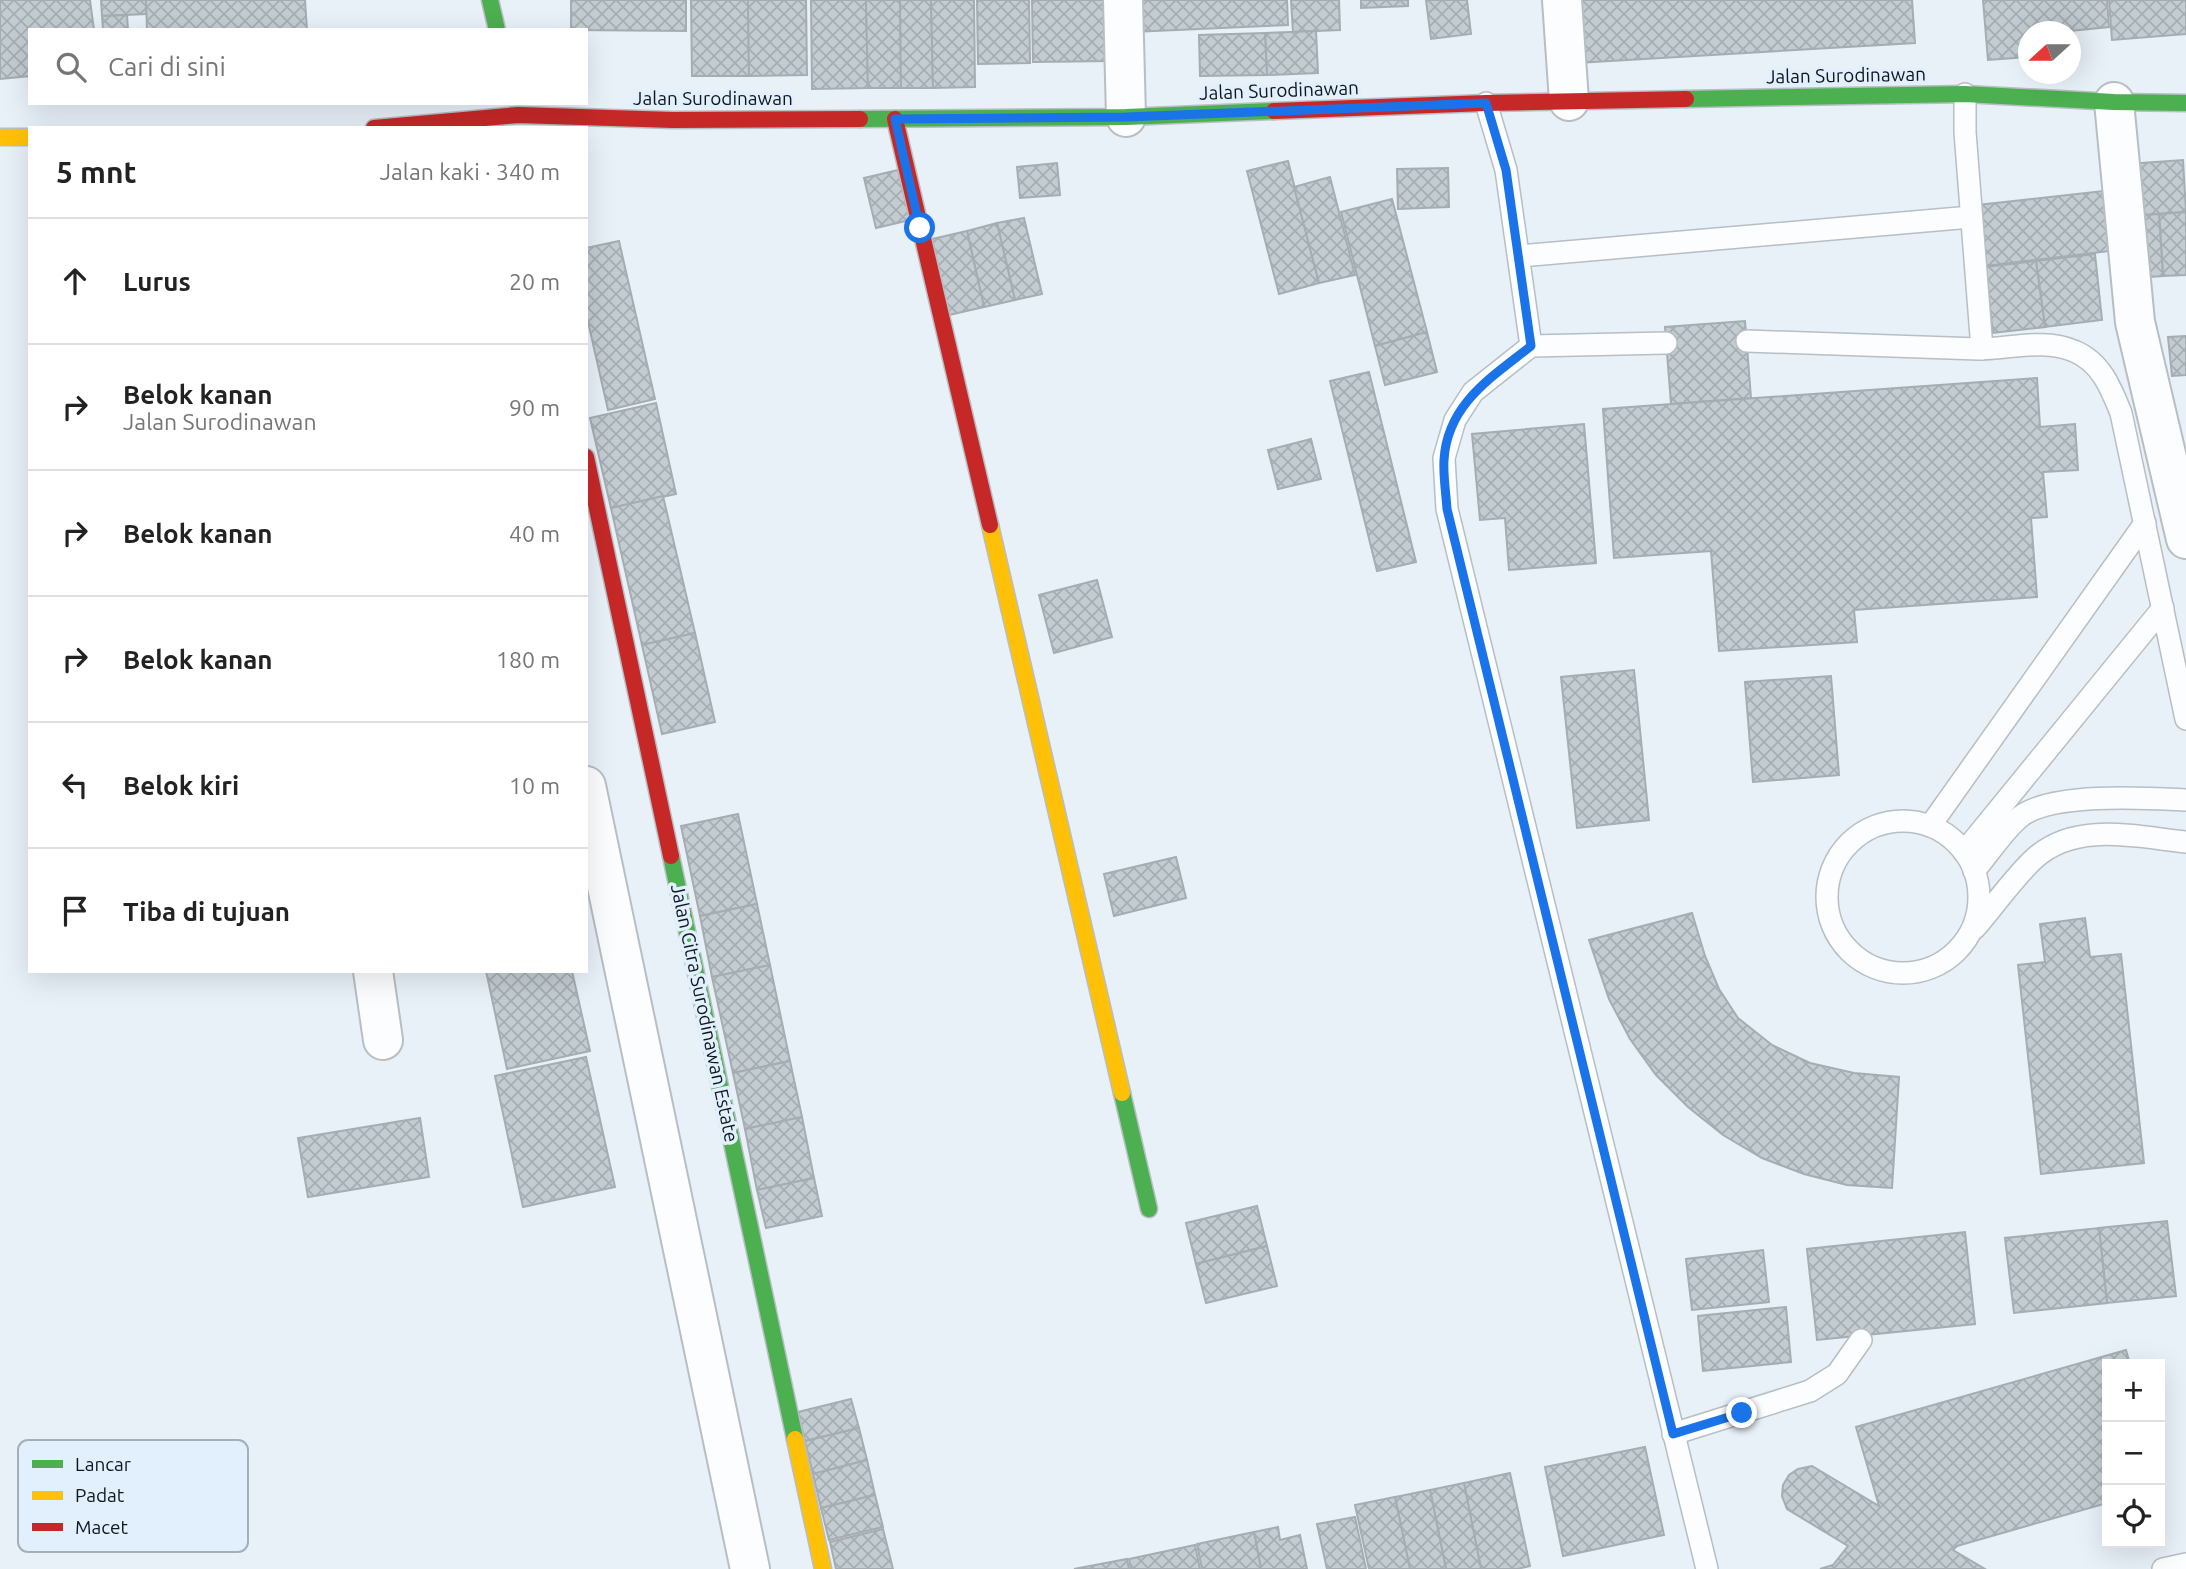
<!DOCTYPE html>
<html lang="id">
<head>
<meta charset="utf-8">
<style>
	:root { --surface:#fff; --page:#f6f6f6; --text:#222; --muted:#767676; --line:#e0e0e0 }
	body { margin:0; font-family:Ubuntu,sans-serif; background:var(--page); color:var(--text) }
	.controls { position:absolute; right:21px; bottom:21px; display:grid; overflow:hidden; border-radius:0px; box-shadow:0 7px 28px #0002 }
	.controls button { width:63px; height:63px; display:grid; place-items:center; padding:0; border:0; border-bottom:2px solid var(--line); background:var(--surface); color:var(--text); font:35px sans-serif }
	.compass { position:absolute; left:2018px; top:21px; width:63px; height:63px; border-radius:50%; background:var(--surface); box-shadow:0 7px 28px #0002; rotate:249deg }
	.stop { position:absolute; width:21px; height:21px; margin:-16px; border:5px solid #1a73e8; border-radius:50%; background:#fff }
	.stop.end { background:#1a73e8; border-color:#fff; box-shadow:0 2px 7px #0008 }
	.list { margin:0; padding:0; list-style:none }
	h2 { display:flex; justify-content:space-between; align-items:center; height:91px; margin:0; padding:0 28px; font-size:30px }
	h2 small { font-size:23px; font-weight:400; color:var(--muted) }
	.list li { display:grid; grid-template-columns:46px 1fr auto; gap:21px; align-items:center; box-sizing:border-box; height:126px; padding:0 28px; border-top:2px solid var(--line) }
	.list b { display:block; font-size:26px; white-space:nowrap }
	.list p { margin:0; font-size:23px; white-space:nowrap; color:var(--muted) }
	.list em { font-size:23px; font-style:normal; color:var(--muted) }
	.icon { flex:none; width:38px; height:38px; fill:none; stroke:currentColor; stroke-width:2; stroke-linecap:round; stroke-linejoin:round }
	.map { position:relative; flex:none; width:2186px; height:1569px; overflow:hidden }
	.search { position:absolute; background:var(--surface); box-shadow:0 7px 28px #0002; left:28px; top:28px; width:560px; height:77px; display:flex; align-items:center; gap:18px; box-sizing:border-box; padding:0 24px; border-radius:0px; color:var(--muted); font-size:26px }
	.panel { position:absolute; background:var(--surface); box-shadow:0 7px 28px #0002; left:28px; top:126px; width:560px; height:847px; border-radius:0px }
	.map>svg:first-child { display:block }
	.building { fill:url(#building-cross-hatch); stroke:#a5adb2; stroke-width:2 }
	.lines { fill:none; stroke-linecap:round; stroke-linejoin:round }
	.lane-casing { stroke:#b7bec4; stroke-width:24 }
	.street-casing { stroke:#b7bec4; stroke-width:42 }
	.fast-casing { stroke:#b7bec4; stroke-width:19 }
	.slow-casing { stroke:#b7bec4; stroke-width:19 }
	.jam-casing { stroke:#b7bec4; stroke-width:19 }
	.lane { stroke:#fcfdfe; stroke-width:21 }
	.street { stroke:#fcfdfe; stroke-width:38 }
	.fast { stroke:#4caf50; stroke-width:16 }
	.slow { stroke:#ffc107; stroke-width:16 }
	.jam { stroke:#c62828; stroke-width:16 }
	.route { stroke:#1a73e8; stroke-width:9 }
	.labels { text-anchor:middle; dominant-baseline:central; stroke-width:7; stroke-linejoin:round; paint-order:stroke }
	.street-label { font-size:19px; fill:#10171c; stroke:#e2f0fe }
	.key { fill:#e2f0fe; stroke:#a3afba; stroke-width:2 }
	.key-label { font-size:19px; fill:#10171c }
</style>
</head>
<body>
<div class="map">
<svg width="2186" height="1569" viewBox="0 0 2186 1569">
	<defs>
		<pattern id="building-cross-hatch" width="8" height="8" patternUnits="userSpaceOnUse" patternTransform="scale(1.75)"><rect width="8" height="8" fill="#c3ccd1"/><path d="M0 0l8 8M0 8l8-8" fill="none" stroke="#a6aeb3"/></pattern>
	</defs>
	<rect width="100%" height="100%" fill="#e8f0f8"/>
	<!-- building -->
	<g class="building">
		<polygon points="0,0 90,0 94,30 30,30 30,76 0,79"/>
		<polygon points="101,0 146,0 146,14 102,16"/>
		<polygon points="146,0 305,0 307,30 147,30"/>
		<polygon points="571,0 686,0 686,31 571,30"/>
		<polygon points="691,0 748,0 749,76 692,76"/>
		<polygon points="748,0 806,0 807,75 749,76"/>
		<polygon points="811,0 866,0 868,88 812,89"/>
		<polygon points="866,0 900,0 901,88 868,88"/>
		<polygon points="900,0 931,0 933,88 901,88"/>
		<polygon points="931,0 974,0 975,87 933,88"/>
		<polygon points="977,0 1029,0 1030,63 978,64"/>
		<polygon points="1032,0 1111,0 1112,61 1033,62"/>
		<polygon points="1132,0 1287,0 1288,25 1133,32"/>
		<polygon points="1291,0 1339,0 1340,30 1293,32"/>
		<polygon points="1361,0 1408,0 1408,6 1361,8"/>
		<polygon points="1426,0 1467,0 1471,34 1431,39"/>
		<polygon points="1574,0 1912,0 1915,43 1577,63"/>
		<polygon points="1983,0 2107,0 2109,27 2060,32 2028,32 2028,57 1988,60"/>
		<polygon points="2109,0 2186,0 2186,34 2112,40"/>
		<polygon points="127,15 128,30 103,30 102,16"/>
		<polygon points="1316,31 1318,73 1267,75 1265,33"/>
		<polygon points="1265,33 1267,75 1200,76 1199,35"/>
		<polygon points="2183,160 2186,212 2131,216 2128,164"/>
		<polygon points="1288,161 1319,283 1279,294 1247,171"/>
		<polygon points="1057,163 1060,195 1020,198 1017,167"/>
		<polygon points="1448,168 1449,207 1398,209 1397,169"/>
		<polygon points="898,170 910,220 876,228 864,178"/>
		<polygon points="1330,177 1355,275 1319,283 1294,187"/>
		<polygon points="2103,191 2110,251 1985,266 1978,205"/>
		<polygon points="1392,199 1427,332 1375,346 1341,212"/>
		<polygon points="2186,212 2186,275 2163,276 2159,214"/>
		<polygon points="2159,214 2163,276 2135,278 2131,216"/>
		<polygon points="1024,218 1042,294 1015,300 997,223"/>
		<polygon points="997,223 1015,300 984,307 967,231"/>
		<polygon points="967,231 984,307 949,315 932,239"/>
		<polygon points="619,241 655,399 608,410 586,313 586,248"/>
		<polygon points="2095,254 2102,320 2045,327 2036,261"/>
		<polygon points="2036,261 2045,327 1993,333 1985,267"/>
		<polygon points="1745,321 1751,398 1671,404 1665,327"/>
		<polygon points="1427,332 1437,372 1385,385 1375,346"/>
		<polygon points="2186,336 2186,375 2172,376 2168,337"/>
		<polygon points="1369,372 1416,562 1377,571 1330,381"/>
		<polygon points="2037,378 2040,427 2075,424 2078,470 2043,472 2047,517 2031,518 2037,597 1854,610 1857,642 1719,651 1711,551 1614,558 1603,409"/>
		<polygon points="656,403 676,494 611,508 590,418"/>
		<polygon points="1584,424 1596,563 1509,570 1505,518 1480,520 1472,434"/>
		<polygon points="1311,439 1321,479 1278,489 1268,450"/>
		<polygon points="663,496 695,633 642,645 611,508"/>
		<polygon points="1097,580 1112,637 1054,653 1039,595"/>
		<polygon points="695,633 715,722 662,734 642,645"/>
		<polygon points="1634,670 1649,820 1577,828 1561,677"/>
		<polygon points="1831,676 1839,775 1753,782 1745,682"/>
		<polygon points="738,814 757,904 700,916 681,826"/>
		<polygon points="1176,857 1186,898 1114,916 1104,874"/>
		<polygon points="757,904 770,965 712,977 700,916"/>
		<polygon points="1692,913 1705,956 1719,989 1738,1018 1772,1045 1810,1063 1854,1073 1899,1077 1892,1188 1847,1185 1804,1174 1762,1158 1723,1135 1688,1107 1656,1075 1630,1039 1609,999 1589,940"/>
		<polygon points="2085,918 2090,957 2121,954 2144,1163 2041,1174 2018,965 2045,962 2040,924"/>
		<polygon points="770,965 790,1061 733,1073 712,977"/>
		<polygon points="486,971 572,971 590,1051 507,1069"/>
		<polygon points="586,1057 615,1187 523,1207 495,1076"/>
		<polygon points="790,1061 802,1117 745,1129 733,1073"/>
		<polygon points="802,1117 814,1178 757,1190 745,1129"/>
		<polygon points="420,1118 429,1177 308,1197 298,1138"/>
		<polygon points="814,1178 822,1216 766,1228 757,1190"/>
		<polygon points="1257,1206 1267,1246 1196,1264 1186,1223"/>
		<polygon points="2167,1221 2176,1296 2107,1303 2099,1228"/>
		<polygon points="2099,1228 2107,1303 2014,1313 2005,1238"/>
		<polygon points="1965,1232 1975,1324 1817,1340 1807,1249"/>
		<polygon points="1267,1246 1277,1286 1206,1303 1196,1264"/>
		<polygon points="1763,1250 1769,1302 1692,1310 1686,1259"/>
		<polygon points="1786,1307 1791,1362 1703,1371 1698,1316"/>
		<polygon points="2126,1350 2130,1364 2107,1364 2107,1503 1957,1546 1953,1550 1985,1569 1820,1569 1833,1565 1848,1546 1787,1509 1782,1496 1783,1485 1789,1475 1798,1469 1812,1466 1879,1506 1856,1427"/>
		<polygon points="851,1399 859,1428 805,1441 798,1412"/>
		<polygon points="859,1428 867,1460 813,1474 805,1441"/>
		<polygon points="1645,1447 1664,1535 1563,1556 1545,1467"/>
		<polygon points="867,1460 875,1495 821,1508 813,1474"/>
		<polygon points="1510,1473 1530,1566 1517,1569 1481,1569 1464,1483"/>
		<polygon points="1464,1483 1481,1569 1446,1569 1430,1490"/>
		<polygon points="1430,1490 1446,1569 1410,1569 1395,1497"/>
		<polygon points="875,1495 883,1527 829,1540 821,1508"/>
		<polygon points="1395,1497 1410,1569 1369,1569 1355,1505"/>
		<polygon points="1355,1517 1366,1569 1327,1569 1317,1524"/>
		<polygon points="1278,1527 1280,1540 1300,1535 1307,1569 1261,1569 1254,1532"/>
		<polygon points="883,1529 893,1569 836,1569 830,1542"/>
		<polygon points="1254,1532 1261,1569 1202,1569 1197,1544"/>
		<polygon points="1195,1545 1200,1569 1131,1569 1129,1559"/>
		<polygon points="1127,1559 1129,1569 1074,1569"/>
	</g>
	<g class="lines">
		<defs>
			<g id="lane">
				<polyline points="1965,94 1965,132 1982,349"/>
				<polyline points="1486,103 1506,170 1531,346"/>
				<polyline points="1520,256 1971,217"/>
				<path d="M1747,341c77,3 154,6 231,8 30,0 67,-11 96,2 27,11 37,37 47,62l65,306"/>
				<polyline points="1666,343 1531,346 1473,392 1455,420 1444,458 1447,509 1707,1569"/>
				<circle cx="1903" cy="897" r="76"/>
				<polyline points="1930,826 2145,523"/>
				<polyline points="1964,852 2163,608"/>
				<path d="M1974,871c14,-16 30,-41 46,-54 31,-25 127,-19 166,-17"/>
				<path d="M1975,928c19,-22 40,-52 60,-70 41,-37 102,-21 151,-16"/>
				<polyline points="1673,1434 1810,1391 1837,1374 1861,1340"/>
				<polyline points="2163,1569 2186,1564"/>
			</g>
			<g id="street">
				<polyline points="1123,0 1126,117"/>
				<polyline points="1562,0 1569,101"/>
				<polyline points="2114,102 2135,322 2186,539"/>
				<polyline points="586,786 750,1569"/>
				<polyline points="373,971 383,1040"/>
			</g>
			<g id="fast">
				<polyline points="490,0 497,30"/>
				<polyline points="1686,99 1965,94 2114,102 2186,103"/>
				<polyline points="860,119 1126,117 1274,111"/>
				<polyline points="671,856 795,1439"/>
				<polyline points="1122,1093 1149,1209"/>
			</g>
			<g id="slow">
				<polyline points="0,137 30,137"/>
				<polyline points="990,525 1122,1093"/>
				<polyline points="795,1439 823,1569"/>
			</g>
			<g id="jam">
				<polyline points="1274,111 1486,103 1686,99"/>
				<polyline points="895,119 990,525"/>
				<polyline points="374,128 518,115 673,120 860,119"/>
				<polyline points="586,457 671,856"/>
			</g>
		</defs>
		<!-- lane casing -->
		<use href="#lane" class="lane-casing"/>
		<!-- street casing -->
		<use href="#street" class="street-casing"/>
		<!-- fast casing -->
		<use href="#fast" class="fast-casing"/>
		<!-- slow casing -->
		<use href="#slow" class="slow-casing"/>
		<!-- jam casing -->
		<use href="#jam" class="jam-casing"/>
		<!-- lane -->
		<use href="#lane" class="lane"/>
		<!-- street -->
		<use href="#street" class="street"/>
		<!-- fast -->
		<use href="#fast" class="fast"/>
		<!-- slow -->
		<use href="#slow" class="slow"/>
		<!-- jam -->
		<use href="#jam" class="jam"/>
	</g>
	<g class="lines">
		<!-- route -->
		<path class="route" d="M920,228l-25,-109 231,-2 360,-14 20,67 25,176c-39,31 -84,58 -87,114 -1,16 2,33 3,49l226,925 69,-21"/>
	</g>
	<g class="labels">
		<!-- street labels -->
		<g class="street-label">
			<text transform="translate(1846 75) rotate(-1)">Jalan Surodinawan</text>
			<text transform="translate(1279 90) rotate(-2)">Jalan Surodinawan</text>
			<text x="713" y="98">Jalan Surodinawan</text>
			<text transform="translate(705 1013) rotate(78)">Jalan Citra Surodinawan Estate</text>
		</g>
	</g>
	<!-- legend -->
	<rect x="18" y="1440" width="230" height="112" rx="10" class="key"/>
	<rect x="32" y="1460" width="31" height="8" fill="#4caf50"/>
	<rect x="32" y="1491" width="31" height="9" fill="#ffc107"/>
	<rect x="32" y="1523" width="31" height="8" fill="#c62828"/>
	<g class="key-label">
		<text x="75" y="1471">Lancar</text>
		<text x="75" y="1502">Padat</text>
		<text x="75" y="1534">Macet</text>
	</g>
</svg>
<div class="controls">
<button>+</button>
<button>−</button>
<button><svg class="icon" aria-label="locate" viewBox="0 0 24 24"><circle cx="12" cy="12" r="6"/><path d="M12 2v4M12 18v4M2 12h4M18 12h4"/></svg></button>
</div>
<svg class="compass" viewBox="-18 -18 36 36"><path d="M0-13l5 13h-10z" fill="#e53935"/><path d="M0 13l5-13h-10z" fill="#767676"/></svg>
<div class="stop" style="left:920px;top:228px"></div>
<div class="stop end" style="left:1742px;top:1413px"></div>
<div class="search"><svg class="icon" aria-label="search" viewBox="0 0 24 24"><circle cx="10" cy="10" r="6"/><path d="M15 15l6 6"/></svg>Cari di sini</div>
<section class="panel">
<h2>5 mnt<small>Jalan kaki · 340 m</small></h2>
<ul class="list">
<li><svg class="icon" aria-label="ahead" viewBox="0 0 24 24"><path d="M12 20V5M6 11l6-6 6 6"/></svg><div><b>Lurus</b></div><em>20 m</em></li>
<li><svg class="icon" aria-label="right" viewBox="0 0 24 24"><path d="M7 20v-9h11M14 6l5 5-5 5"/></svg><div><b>Belok kanan</b><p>Jalan Surodinawan</p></div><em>90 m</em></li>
<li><svg class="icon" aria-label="right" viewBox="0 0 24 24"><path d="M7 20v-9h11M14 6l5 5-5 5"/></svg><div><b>Belok kanan</b></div><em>40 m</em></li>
<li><svg class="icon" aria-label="right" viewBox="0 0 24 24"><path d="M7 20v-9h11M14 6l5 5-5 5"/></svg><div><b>Belok kanan</b></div><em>180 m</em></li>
<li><svg class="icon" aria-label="left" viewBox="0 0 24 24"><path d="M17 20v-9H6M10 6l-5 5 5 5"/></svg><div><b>Belok kiri</b></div><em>10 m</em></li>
<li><svg class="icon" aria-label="arrive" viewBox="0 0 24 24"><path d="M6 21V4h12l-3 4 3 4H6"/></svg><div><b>Tiba di tujuan</b></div></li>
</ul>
</section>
</div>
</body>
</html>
